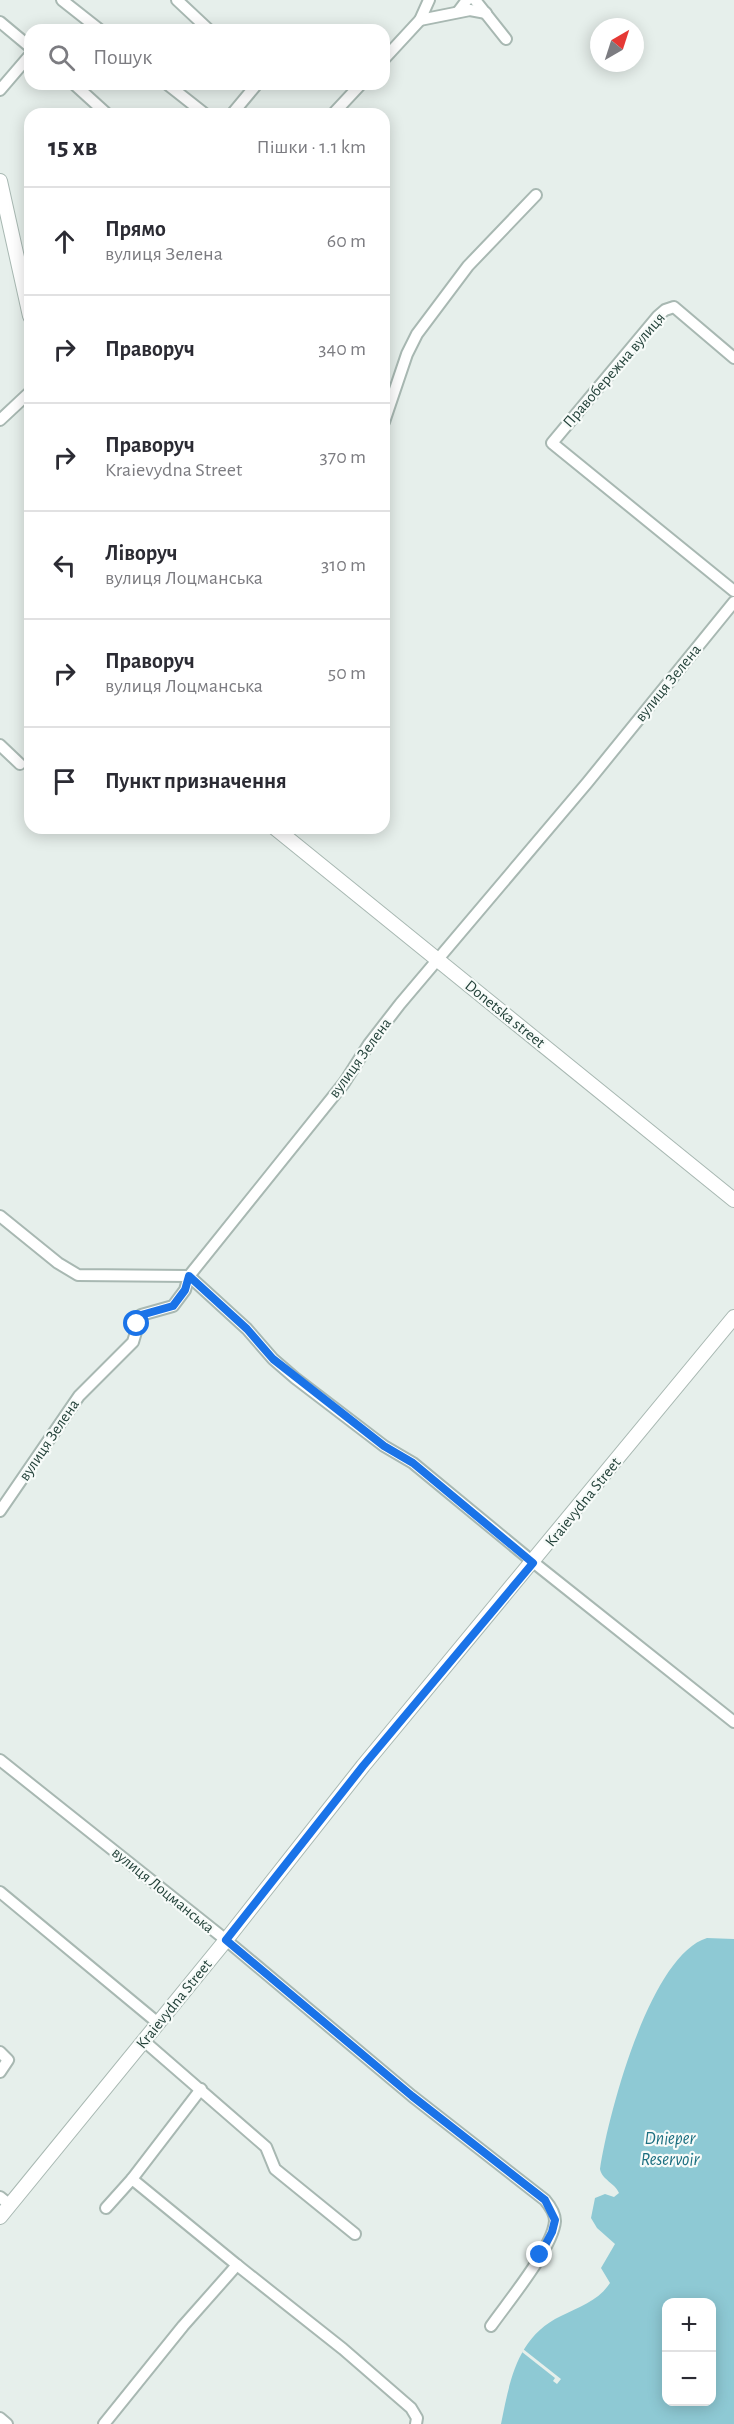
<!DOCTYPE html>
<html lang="uk">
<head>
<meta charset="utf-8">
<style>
	:root { --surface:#fff; --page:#f7f7f7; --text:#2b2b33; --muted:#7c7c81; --line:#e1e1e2 }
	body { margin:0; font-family:"Alegreya Sans",sans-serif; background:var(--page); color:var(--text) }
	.controls { position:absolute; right:18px; bottom:18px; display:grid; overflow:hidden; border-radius:12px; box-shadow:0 3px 15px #0003 }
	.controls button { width:54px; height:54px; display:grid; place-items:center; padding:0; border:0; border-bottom:2px solid var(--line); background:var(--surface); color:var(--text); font:30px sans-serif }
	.compass { position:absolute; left:590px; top:18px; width:54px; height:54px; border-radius:50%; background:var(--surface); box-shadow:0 3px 15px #0003; rotate:39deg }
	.stop { position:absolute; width:18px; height:18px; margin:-14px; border:4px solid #1a73e8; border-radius:50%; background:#fff }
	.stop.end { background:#1a73e8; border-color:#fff; box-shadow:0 2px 6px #0008 }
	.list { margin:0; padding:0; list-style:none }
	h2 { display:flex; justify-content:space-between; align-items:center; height:78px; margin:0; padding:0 24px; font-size:26px }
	h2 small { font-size:20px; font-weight:400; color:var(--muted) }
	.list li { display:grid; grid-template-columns:39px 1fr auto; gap:18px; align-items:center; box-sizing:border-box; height:108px; padding:0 24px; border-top:2px solid var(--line) }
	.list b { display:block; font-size:22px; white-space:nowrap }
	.list p { margin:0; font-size:20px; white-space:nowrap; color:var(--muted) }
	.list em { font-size:20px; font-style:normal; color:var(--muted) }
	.icon { flex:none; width:33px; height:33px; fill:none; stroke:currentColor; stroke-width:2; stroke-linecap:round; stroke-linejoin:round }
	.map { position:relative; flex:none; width:734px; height:2424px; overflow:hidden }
	.search { position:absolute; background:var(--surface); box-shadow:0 3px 15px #0003; left:24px; top:24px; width:366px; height:66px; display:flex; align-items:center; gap:15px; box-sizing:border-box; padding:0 21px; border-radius:18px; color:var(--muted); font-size:22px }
	.panel { position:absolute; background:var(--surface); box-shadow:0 3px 15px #0003; left:24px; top:108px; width:366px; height:726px; border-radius:18px }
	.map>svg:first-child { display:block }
	.water { fill:#8ec9d4; fill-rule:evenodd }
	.pier { fill:#e6efeb }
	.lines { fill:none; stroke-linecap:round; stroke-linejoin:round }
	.minor-casing { stroke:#a8b8b2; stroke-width:14 }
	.tertiary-casing { stroke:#a8b8b2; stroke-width:16 }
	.minor { stroke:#fff; stroke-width:10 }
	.tertiary { stroke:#fff; stroke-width:14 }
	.route { stroke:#1a73e8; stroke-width:8 }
	.labels { text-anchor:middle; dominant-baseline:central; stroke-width:4.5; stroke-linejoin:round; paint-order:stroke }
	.street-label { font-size:16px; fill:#24423a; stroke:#f7fbf9 }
	.water-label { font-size:18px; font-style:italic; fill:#1c6f80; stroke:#f7fbf9 }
</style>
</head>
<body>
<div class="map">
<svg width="734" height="2424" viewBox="0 0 734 2424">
	<rect width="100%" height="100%" fill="#e6efeb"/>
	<!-- water -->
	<path class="water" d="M707,1938l27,1v485h-233c9,-44 16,-87 60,-108 20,-10 37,-15 49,-33l-9,-15 14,-24 -18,-16 -6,-10 4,-20 10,-4 9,3 5,-4c-4,-10 -17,-13 -19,-24 8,-54 50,-214 107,-231zM666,2302h46v100h-46z"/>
	<!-- pier -->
	<polygon class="pier" points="523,2349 561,2379 557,2384 553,2381 555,2378 522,2352"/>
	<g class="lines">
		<defs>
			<g id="minor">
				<polyline points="62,0 100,30"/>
				<polyline points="177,0 209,30"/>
				<polyline points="475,0 506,39"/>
				<polyline points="458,12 467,0"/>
				<polyline points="420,20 470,10 486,13"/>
				<polyline points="0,22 30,47"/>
				<polyline points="384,59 420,20 429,0"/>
				<polyline points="74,84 107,114"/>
				<polyline points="167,84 205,114"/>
				<polyline points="0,90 30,55"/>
				<polyline points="232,114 257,84"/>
				<polyline points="333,114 361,84"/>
				<polyline points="734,358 674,307 665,310 658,316 552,443 734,591"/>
				<polyline points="0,420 30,392"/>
				<polyline points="384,422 407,354 417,334 468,266 536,195"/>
				<polyline points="0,745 20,764"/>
				<polyline points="0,1216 58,1263 78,1275 189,1276 247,1329 273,1359 295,1378 384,1446 413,1463 533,1562 734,1722"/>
				<polyline points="0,1511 79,1396 133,1342 141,1315 173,1306 185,1290 189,1276 344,1083 369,1044 400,1004 587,783 734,602"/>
				<path d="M0,1760l226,180 186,156 133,104c5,6 10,14 10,21 -2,27 -48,82 -64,105"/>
				<polyline points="0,1892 158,2023"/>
				<polyline points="144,2041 266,2147 275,2169 355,2234"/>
				<polyline points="0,2052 8,2060 0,2072"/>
				<polyline points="132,2179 201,2089"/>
				<polyline points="0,2197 10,2205"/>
				<polyline points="237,2265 343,2349 411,2408 417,2418 416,2424"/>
				<polyline points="0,2418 7,2424"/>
				<polyline points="104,2424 183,2326 237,2265 132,2179 106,2208"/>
			</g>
			<g id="tertiary">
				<polyline points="0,181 30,316"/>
				<polyline points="275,828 734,1200"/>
				<polyline points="0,2217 226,1940 363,1766 734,1317"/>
			</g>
		</defs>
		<!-- minor casing -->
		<use href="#minor" class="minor-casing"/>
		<!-- tertiary casing -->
		<use href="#tertiary" class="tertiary-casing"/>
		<!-- minor -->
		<use href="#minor" class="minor"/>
		<!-- tertiary -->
		<use href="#tertiary" class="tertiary"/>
	</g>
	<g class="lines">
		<!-- route -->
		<polyline class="route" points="137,1324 141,1315 173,1306 185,1290 189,1276 247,1329 273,1359 384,1446 413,1463 533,1563 363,1766 226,1940 412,2096 545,2200 555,2220 552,2232 540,2255"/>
	</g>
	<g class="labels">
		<!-- street labels -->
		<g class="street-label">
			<text transform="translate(614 370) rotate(-49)">Правобережна вулиця</text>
			<text transform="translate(668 683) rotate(-51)">вулиця Зелена</text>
			<text transform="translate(505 1014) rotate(39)">Donetska street</text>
			<text transform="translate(360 1058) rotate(-54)">вулиця Зелена</text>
			<text transform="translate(49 1440) rotate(-56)">вулиця Зелена</text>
			<text transform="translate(583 1502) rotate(-51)">Kraievydna Street</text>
			<text transform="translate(163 1890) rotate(39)">вулиця Лоцманська</text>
			<text transform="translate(174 2004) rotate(-51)">Kraievydna Street</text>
		</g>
		<!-- water labels -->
		<g class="water-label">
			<text x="670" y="2139">Dnieper<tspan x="670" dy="21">Reservoir</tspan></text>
		</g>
	</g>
</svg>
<div class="controls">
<button>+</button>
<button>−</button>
</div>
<svg class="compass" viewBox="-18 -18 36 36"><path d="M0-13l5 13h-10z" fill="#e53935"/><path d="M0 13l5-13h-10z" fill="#7c7c81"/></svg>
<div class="stop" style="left:137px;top:1324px"></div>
<div class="stop end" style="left:540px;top:2255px"></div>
<div class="search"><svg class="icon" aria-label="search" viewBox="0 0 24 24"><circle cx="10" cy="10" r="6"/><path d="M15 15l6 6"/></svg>Пошук</div>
<section class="panel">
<h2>15 хв<small>Пішки · 1.1 km</small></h2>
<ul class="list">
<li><svg class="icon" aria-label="ahead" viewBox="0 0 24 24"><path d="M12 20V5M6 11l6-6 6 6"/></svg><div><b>Прямо</b><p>вулиця Зелена</p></div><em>60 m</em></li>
<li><svg class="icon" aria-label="right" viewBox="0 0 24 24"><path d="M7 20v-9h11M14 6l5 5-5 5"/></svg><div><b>Праворуч</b></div><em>340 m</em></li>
<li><svg class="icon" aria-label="right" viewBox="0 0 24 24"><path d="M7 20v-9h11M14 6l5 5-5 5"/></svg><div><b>Праворуч</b><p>Kraievydna Street</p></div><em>370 m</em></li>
<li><svg class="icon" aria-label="left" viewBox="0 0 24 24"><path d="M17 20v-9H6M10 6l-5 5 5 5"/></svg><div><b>Ліворуч</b><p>вулиця Лоцманська</p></div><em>310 m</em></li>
<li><svg class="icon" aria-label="right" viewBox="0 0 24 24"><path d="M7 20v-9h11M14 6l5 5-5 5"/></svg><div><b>Праворуч</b><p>вулиця Лоцманська</p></div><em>50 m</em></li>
<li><svg class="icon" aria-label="arrive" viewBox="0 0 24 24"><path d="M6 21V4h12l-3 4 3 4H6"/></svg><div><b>Пункт призначення</b></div></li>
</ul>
</section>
</div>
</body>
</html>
